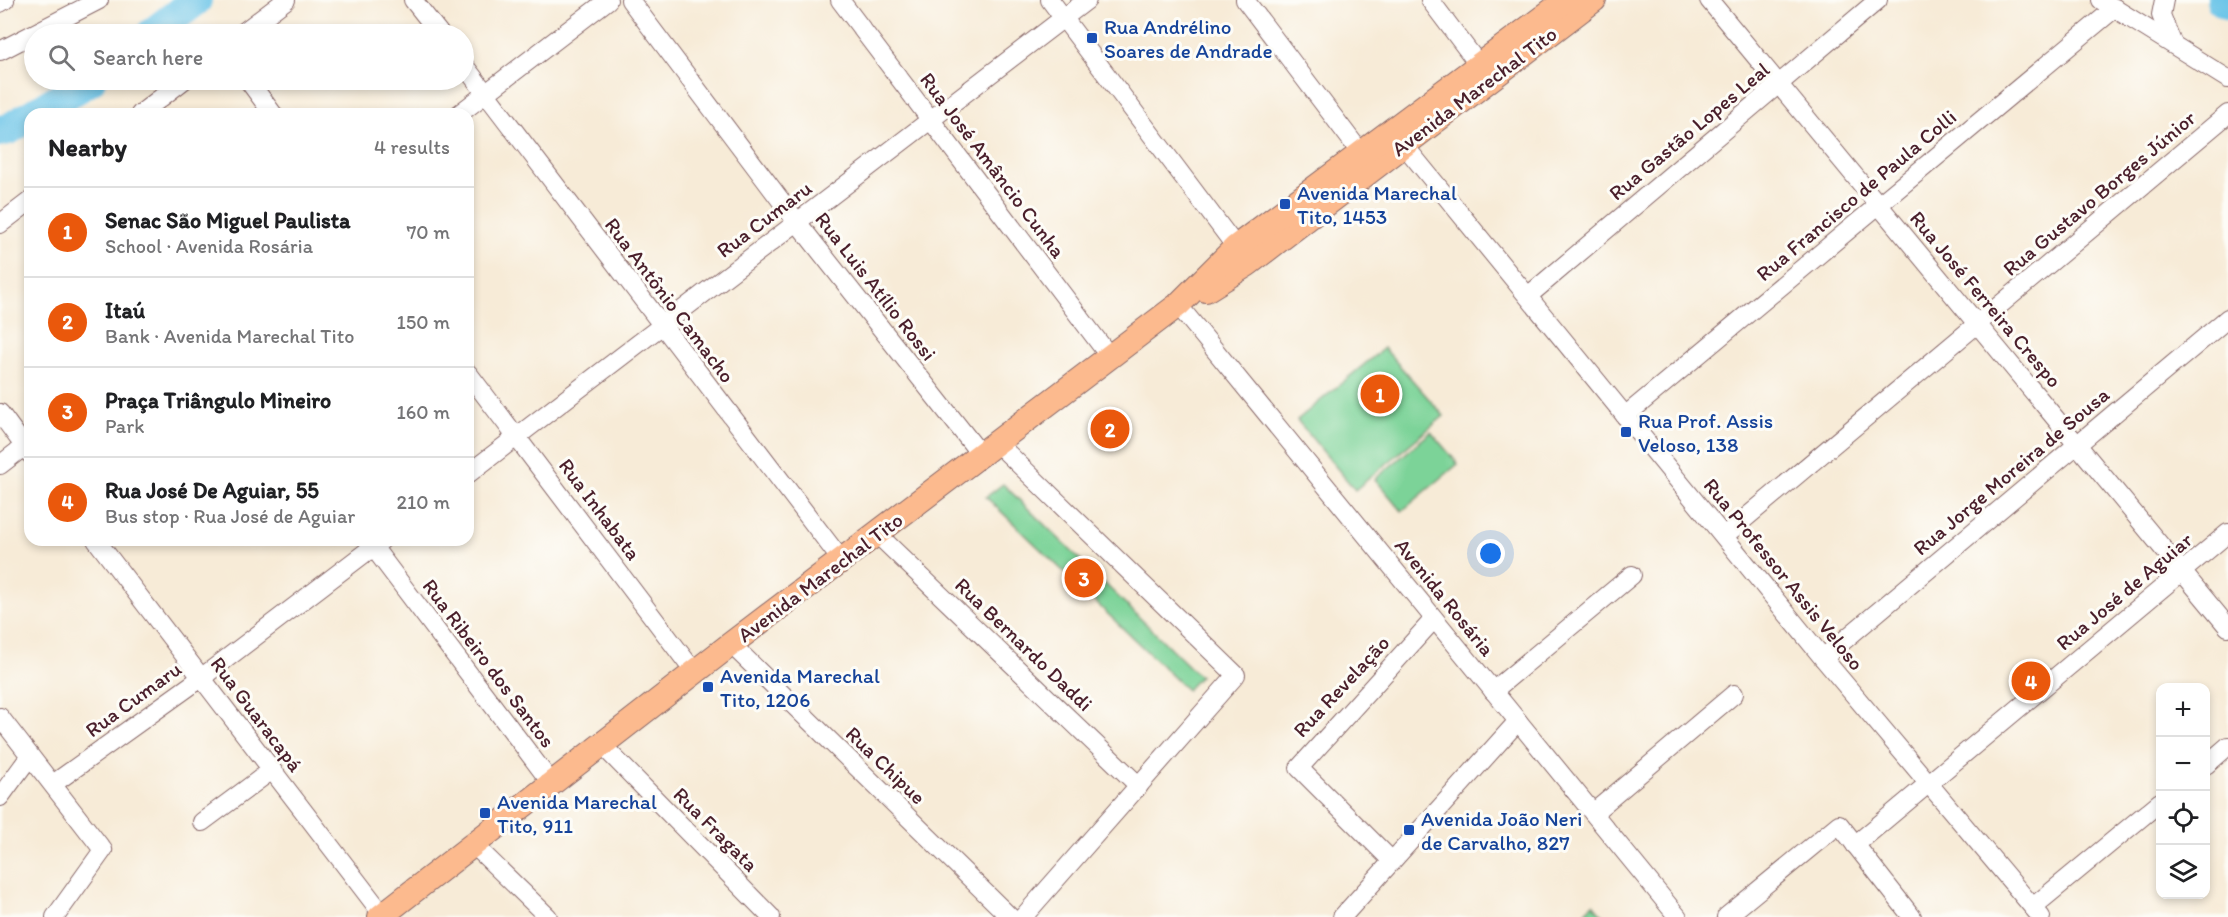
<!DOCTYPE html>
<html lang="en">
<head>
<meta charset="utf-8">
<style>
	:root { --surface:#fff; --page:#f6f6f6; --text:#202124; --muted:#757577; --line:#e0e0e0; --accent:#ea580c }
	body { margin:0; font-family:Itim,sans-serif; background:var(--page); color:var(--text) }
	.controls { position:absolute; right:18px; bottom:18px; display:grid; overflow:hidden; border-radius:12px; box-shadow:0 3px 9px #0003 }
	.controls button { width:54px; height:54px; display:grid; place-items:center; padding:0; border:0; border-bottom:2px solid var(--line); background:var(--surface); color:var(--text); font:30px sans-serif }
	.you { position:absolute; left:1491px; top:554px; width:21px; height:21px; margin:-15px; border:4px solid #fff; border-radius:50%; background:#1a73e8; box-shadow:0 0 0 9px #1a73e833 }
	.badge { display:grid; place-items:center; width:39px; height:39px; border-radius:50%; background:var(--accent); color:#fff; font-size:20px; font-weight:700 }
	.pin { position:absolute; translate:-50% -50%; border:3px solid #fff; box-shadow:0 2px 6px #0006 }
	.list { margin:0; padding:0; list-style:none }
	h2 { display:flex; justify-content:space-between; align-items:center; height:78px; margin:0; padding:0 24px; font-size:26px }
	h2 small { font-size:20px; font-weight:400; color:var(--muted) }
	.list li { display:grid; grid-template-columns:39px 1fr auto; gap:18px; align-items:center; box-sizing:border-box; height:90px; padding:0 24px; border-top:2px solid var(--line) }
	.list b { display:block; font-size:22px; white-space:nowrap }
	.list p { margin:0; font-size:20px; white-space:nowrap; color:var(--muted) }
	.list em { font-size:20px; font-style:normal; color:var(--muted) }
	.icon { flex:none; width:33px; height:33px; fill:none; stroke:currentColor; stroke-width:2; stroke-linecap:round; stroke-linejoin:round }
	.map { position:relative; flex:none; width:2228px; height:917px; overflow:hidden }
	.search { position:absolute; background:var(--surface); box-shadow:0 3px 9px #0003; left:24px; top:24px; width:450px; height:66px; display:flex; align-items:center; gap:15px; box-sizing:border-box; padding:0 21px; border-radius:33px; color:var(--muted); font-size:22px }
	.panel { position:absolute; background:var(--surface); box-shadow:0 3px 9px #0003; left:24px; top:108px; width:450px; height:438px; border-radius:18px }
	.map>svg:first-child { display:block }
	.green { fill:#7bd398; stroke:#627962; stroke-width:1.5 }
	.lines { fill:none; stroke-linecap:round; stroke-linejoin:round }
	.river { stroke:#6ac4e8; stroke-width:32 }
	.minor-casing { stroke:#876667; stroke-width:20 }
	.major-casing { stroke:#876667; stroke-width:26 }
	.minor { stroke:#fff; stroke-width:18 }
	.major { stroke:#fcba8e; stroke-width:24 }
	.transit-dot { fill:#1a4fb4; stroke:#fdfcf7; stroke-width:2 }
	.labels { text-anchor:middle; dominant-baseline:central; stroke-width:6; stroke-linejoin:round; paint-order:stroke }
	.transit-label { font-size:21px; fill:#164399; stroke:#fdfcf7; text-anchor:start }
	.street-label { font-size:21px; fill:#4a1f2b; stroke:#fdfcf7 }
</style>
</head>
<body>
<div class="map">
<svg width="2228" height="917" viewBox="0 0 2228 917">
	<rect width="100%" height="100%" fill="#fdfcf7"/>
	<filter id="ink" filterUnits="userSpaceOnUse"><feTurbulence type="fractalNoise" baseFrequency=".0167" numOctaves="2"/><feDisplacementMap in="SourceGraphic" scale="12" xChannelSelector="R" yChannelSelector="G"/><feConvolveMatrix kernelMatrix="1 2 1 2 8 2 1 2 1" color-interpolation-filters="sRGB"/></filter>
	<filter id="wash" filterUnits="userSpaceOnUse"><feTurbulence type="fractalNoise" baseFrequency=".008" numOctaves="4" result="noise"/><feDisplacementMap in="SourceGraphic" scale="24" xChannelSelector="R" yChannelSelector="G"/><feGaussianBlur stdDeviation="1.35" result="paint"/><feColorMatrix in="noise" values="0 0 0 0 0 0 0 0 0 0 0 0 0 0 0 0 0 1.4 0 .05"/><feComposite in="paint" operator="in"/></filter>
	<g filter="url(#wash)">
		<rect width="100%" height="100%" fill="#f7ebd7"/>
		<!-- green -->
		<g class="green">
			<polygon points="1384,348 1444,416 1355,490 1297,420"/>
			<polygon points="1431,432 1458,464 1402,511 1375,479"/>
			<polygon points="1003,484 1197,674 1200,676 1187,690 986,497"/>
			<polygon points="1593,904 1604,917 1580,917"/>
		</g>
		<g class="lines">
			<!-- river -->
			<g class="river">
				<polyline points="2222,0 2228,4"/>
				<polyline points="152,34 196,0"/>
				<polyline points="34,114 90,80"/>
				<polyline points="0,131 9,129 30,116"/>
			</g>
		</g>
	</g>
	<g filter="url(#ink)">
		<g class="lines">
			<defs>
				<g id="minor">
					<polyline points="413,0 440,34"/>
					<polyline points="630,0 797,222 981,455"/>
					<polyline points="840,0 1110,357"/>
					<polyline points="1050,0 1236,247"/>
					<polyline points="1245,0 1361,153"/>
					<polyline points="1430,0 1479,65"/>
					<polyline points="1709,0 2228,627"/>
					<polyline points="2101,0 2228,79"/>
					<polyline points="2164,0 2161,15 2172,42"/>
					<polyline points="0,3 5,0"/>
					<polyline points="241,34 286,0"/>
					<polyline points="0,51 99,0"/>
					<polyline points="464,65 842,561"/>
					<polyline points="248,80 273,114"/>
					<polyline points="140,114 184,80"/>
					<polyline points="459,114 608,0"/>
					<polyline points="1404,145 1823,658 2041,917"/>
					<polyline points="0,224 30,201"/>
					<polyline points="1528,296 1878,0"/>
					<polyline points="1178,305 1678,917"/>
					<polyline points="468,373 695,673"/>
					<polyline points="0,413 30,454"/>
					<polyline points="1625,416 2115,8"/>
					<polyline points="997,443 1236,675 1023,917"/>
					<polyline points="0,465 30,442"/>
					<polyline points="468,474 1087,0"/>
					<polyline points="877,534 1139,786"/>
					<polyline points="1724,536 2228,114"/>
					<polyline points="96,540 383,915"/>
					<polyline points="368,540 552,784"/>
					<polyline points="731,644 1010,917"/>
					<polyline points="1823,658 2228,318"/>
					<polyline points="1493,691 1632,575"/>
					<polyline points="0,717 103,850 55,917"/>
					<polyline points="603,746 771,917"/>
					<polyline points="2206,765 2228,746"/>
					<polyline points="53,784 201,678 382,540"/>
					<polyline points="0,797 30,756"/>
					<polyline points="1593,813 1734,694"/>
					<polyline points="202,822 272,770"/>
					<polyline points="474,845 548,917"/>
					<polyline points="1855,845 2228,533"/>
					<polyline points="1392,861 1299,768 1434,619"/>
					<polyline points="2033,907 2160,802"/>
					<polyline points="1342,917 1518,721"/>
					<polyline points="1726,917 1839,824 1912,917"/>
				</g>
				<g id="major">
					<polyline points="1206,290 1248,264 1594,0"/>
					<polyline points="380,917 731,644 1178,305 1236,247 1566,0"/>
				</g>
			</defs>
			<!-- minor casing -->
			<use href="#minor" class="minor-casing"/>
			<!-- major casing -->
			<use href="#major" class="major-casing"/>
			<!-- minor -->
			<use href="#minor" class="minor"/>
			<!-- major -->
			<use href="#major" class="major"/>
		</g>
	</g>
	<!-- markers -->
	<g class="transit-dot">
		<rect x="1086" y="32" width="12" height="12" rx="3"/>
		<rect x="1279" y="198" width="12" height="12" rx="3"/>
		<rect x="1620" y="426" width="12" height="12" rx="3"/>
		<rect x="702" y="681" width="12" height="12" rx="3"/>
		<rect x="479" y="807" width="12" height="12" rx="3"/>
		<rect x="1403" y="824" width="12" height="12" rx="3"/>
	</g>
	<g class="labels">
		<!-- transit labels -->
		<g class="transit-label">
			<text x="1104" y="26">Rua Andrélino<tspan x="1104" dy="24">Soares de Andrade</tspan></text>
			<text x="1297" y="192">Avenida Marechal<tspan x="1297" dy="24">Tito, 1453</tspan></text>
			<text x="1638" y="420">Rua Prof. Assis<tspan x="1638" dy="24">Veloso, 138</tspan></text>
			<text x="720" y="675">Avenida Marechal<tspan x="720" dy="24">Tito, 1206</tspan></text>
			<text x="497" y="801">Avenida Marechal<tspan x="497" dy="24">Tito, 911</tspan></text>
			<text x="1421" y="818">Avenida João Neri<tspan x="1421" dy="24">de Carvalho, 827</tspan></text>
		</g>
		<!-- street labels -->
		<g class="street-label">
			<text transform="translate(1474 91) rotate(-37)">Avenida Marechal Tito</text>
			<text transform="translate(1689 131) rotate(-40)">Rua Gastão Lopes Leal</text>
			<text transform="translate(993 165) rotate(53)">Rua José Amâncio Cunha</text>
			<text transform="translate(2099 193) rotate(-40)">Rua Gustavo Borges Júnior</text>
			<text transform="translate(1856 195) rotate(-40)">Rua Francisco de Paula Colli</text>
			<text transform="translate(764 219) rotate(-37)">Rua Cumaru</text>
			<text transform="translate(876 286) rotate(52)">Rua Luis Atílio Rossi</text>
			<text transform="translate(1986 299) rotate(50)">Rua José Ferreira Crespo</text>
			<text transform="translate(670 300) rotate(53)">Rua Antônio Camacho</text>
			<text transform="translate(2011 471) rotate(-40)">Rua Jorge Moreira de Sousa</text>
			<text transform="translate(600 509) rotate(53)">Rua Inhabata</text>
			<text transform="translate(1784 574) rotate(51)">Rua Professor Assis Veloso</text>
			<text transform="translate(820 577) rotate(-37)">Avenida Marechal Tito</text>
			<text transform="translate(2124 591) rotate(-40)">Rua José de Aguiar</text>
			<text transform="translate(1445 597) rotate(51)">Avenida Rosária</text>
			<text transform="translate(1024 644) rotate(44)">Rua Bernardo Daddi</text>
			<text transform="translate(489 663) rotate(53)">Rua Ribeiro dos Santos</text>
			<text transform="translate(1341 686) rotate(-47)">Rua Revelação</text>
			<text transform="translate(133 699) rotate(-36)">Rua Cumaru</text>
			<text transform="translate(257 714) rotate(53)">Rua Guaracapá</text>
			<text transform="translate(886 765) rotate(44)">Rua Chipue</text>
			<text transform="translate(716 829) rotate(45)">Rua Fragata</text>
		</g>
	</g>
</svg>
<div class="controls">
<button>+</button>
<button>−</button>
<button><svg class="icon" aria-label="locate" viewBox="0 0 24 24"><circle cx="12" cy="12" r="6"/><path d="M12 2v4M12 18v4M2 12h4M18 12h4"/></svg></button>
<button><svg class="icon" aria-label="layers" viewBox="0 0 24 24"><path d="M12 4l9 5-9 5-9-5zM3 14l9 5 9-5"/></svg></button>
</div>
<div class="you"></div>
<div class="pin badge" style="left:1380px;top:394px">1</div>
<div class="pin badge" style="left:1110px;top:429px">2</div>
<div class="pin badge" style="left:1084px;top:578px">3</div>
<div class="pin badge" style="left:2031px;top:681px">4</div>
<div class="search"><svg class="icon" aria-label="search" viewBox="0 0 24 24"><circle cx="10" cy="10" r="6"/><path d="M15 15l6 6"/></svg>Search here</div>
<section class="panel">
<h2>Nearby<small>4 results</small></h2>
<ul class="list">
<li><span class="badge">1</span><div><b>Senac São Miguel Paulista</b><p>School · Avenida Rosária</p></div><em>70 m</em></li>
<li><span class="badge">2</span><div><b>Itaú</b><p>Bank · Avenida Marechal Tito</p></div><em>150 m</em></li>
<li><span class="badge">3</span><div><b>Praça Triângulo Mineiro</b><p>Park</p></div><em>160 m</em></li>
<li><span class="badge">4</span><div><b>Rua José De Aguiar, 55</b><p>Bus stop · Rua José de Aguiar</p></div><em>210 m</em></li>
</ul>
</section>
</div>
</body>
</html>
